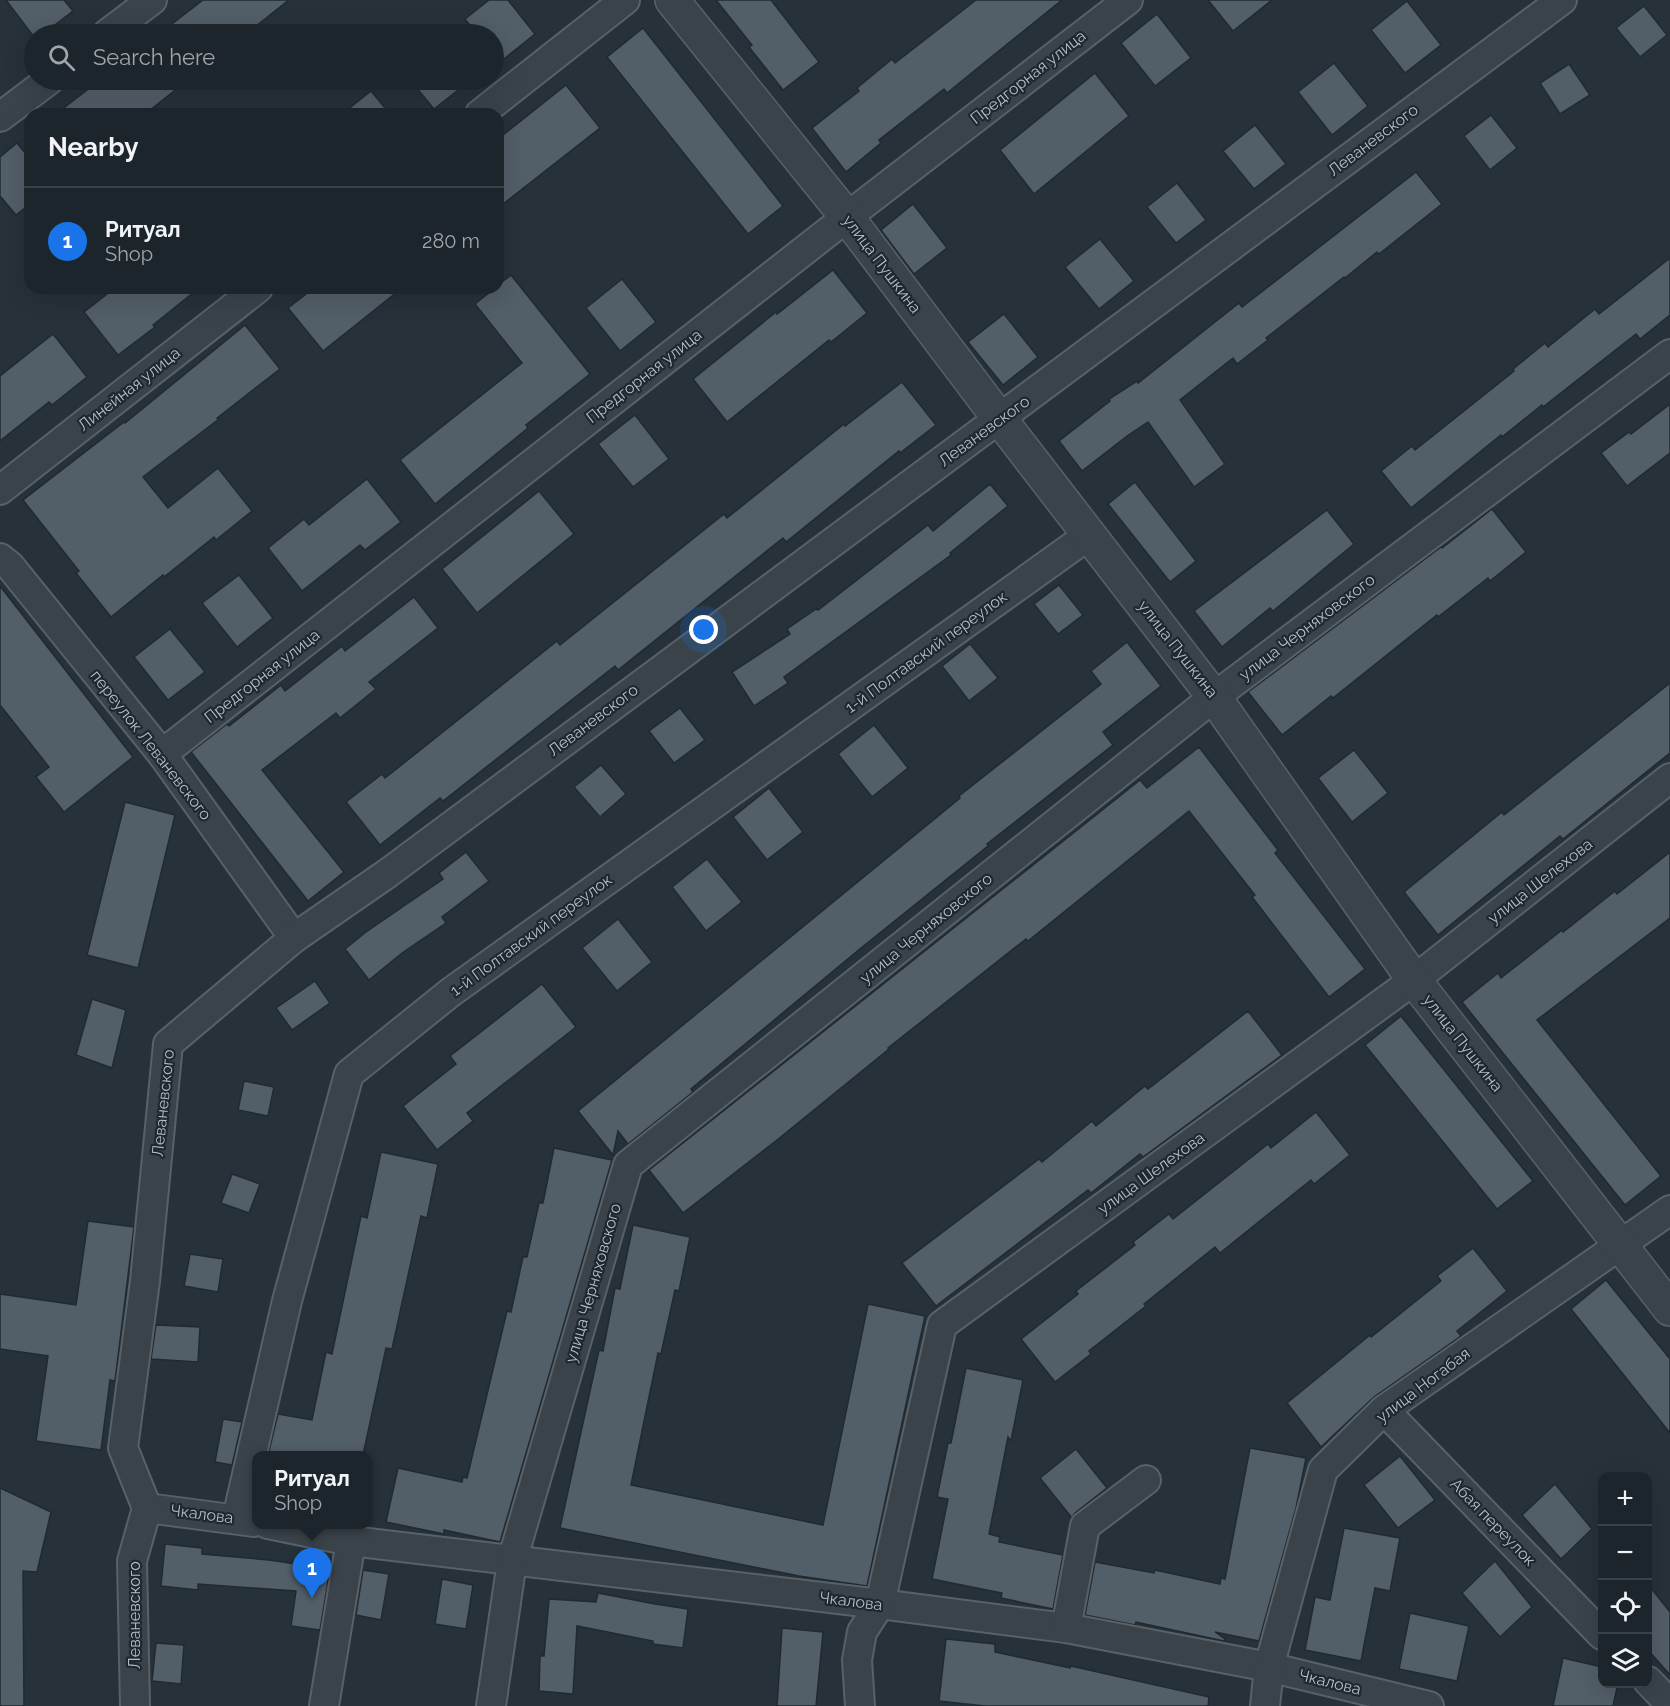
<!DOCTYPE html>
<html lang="en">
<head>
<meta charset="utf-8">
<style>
	:root { --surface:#1c252c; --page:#293138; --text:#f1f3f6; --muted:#a0a5a9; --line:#3a4248; --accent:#1a73e8 }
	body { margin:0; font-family:Raleway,sans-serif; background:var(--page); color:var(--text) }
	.controls { position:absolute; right:18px; bottom:18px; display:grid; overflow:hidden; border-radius:12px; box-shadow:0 6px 24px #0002 }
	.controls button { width:54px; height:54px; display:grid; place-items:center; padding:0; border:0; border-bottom:2px solid var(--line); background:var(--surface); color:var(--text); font:30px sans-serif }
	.you { position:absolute; left:704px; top:630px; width:21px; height:21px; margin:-15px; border:4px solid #fff; border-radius:50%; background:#1a73e8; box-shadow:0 0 0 9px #1a73e833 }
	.badge { display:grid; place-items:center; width:39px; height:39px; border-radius:50%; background:var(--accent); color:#fff; font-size:20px; font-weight:700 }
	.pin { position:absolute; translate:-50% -50px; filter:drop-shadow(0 2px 3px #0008) }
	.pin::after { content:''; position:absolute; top:32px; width:21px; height:18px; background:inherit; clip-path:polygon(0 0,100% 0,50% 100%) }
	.popup { position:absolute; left:252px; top:1451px; width:120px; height:78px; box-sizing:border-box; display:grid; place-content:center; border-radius:12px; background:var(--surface); filter:drop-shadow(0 2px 4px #0005); font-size:20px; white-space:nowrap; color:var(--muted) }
	.popup b { font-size:22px; color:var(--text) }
	.popup::after { content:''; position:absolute; left:50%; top:100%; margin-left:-12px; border:12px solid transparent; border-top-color:var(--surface) }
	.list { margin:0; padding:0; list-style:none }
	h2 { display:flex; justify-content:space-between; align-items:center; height:78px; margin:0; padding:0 24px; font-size:26px }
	h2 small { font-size:20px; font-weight:400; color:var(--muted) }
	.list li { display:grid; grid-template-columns:39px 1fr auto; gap:18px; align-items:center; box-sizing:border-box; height:108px; padding:0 24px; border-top:2px solid var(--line) }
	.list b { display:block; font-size:22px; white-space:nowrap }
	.list p { margin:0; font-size:20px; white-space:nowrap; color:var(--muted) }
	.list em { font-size:20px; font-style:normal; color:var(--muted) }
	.icon { flex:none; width:33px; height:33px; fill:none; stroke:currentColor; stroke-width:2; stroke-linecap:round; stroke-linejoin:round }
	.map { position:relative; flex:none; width:1670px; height:1706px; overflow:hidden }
	.search { position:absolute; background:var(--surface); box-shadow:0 6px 24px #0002; left:24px; top:24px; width:480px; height:66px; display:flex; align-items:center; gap:15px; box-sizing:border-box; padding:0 21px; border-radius:33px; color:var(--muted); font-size:22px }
	.panel { position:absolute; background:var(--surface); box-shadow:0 6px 24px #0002; left:24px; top:108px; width:480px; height:186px; border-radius:18px }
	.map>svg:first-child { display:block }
	.building { fill:#525e68; stroke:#212a31; stroke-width:1.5 }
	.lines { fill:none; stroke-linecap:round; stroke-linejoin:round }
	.minor-casing { stroke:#586168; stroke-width:32 }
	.tertiary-casing { stroke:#586168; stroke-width:36 }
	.minor { stroke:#3a434a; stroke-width:28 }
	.tertiary { stroke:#3a434a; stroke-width:33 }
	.labels { text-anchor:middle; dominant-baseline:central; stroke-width:4.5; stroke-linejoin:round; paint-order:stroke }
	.street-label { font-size:16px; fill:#b5bec6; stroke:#1f282f }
</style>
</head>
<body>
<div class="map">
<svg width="1670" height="1706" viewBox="0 0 1670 1706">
	<rect width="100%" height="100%" fill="#26313a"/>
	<!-- building -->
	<g class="building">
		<polygon points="6,0 64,0 73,11 43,34 34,34 34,37"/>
		<polygon points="203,0 289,0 246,34 159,34"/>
		<polygon points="489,0 508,0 535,34 494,67 494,34 477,34 465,19"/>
		<polygon points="716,0 771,0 819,62 783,90 749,47 752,45"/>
		<polygon points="976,0 1062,0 947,93 944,89 879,140 881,143 846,172 812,128 859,91 857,88 892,59 895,63"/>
		<polygon points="1208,0 1272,0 1233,31"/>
		<polygon points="1407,1 1441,45 1405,73 1371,30"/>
		<polygon points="1644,6 1667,35 1640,57 1616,28"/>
		<polygon points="1157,14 1191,58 1155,86 1121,43"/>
		<polygon points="643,28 783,206 748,234 607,57"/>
		<polygon points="1334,63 1368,106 1332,135 1298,92"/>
		<polygon points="1569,64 1590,95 1560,114 1540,83"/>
		<polygon points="1095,73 1129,116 1034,194 1000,150"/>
		<polygon points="100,80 188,80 145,114 56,114"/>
		<polygon points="410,80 471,80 434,109"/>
		<polygon points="566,85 600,128 498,208 498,139"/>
		<polygon points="371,91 390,114 342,114"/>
		<polygon points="1491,115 1517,148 1490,170 1464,136"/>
		<polygon points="1255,125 1286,164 1254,189 1223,151"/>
		<polygon points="17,143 30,159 30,204 16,215 0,196 0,157"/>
		<polygon points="1416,172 1442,204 1379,254 1377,252 1345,278 1344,277 1266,338 1268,340 1237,364 1233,358 1180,400 1225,464 1194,487 1148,422 1127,436 1082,471 1059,441 1110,401 1109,399 1137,381 1138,383 1239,303 1242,307"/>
		<polygon points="1177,183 1206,220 1176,243 1147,207"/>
		<polygon points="913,204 947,248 914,274 881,230"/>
		<polygon points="1100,239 1134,281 1099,309 1065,267"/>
		<polygon points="1670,258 1670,315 1640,339 1636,334 1543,407 1542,405 1502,437 1501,435 1411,508 1381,471 1412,446 1415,450 1514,371 1513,369 1545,343 1548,347 1595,309 1599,314"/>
		<polygon points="833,270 867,313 831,342 829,340 727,422 693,379 776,312 777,314"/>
		<polygon points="511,275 590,374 526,425 528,428 435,504 400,460 522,363 475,304 495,288 498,288 498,285"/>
		<polygon points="622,279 656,322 620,351 586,308"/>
		<polygon points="115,288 199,288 153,325 155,327 118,355 84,312"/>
		<polygon points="314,288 402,288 323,351 288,308"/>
		<polygon points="1004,314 1038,357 1003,385 968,342"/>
		<polygon points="245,325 280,369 217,418 219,419 143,477 168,508 218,468 252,511 216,540 214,537 164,577 163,575 111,617 76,573 79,571 23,500 124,422 125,423"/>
		<polygon points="53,334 87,377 52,405 49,402 0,441 0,376"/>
		<polygon points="902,382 936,425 900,453 899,451 786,542 783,538 618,670 615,666 443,801 440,798 380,845 346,802 382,774 385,778 557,641 560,645 724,514 727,518 844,424 845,426"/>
		<polygon points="1670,404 1670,453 1627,486 1601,453 1629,432 1631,434"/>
		<polygon points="635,415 669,459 633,487 598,444"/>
		<polygon points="367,479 401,522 365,550 360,545 302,591 268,548 304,519 309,525"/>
		<polygon points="1135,482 1196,561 1170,582 1108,504"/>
		<polygon points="990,484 1008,506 950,553 951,555 784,677 788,683 754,706 732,672 790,634 787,629 816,609 818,610 928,525 933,531"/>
		<polygon points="539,491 574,534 477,613 442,569"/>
		<polygon points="1492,509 1526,552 1490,581 1488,578 1438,617 1437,615 1333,698 1331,696 1282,735 1248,692 1441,547 1442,548"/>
		<polygon points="1327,510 1354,544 1273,611 1270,608 1222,647 1194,611"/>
		<polygon points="239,575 273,618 237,647 202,603"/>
		<polygon points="1059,585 1083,615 1058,634 1034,604"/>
		<polygon points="0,586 133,757 64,812 36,777 49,767 0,705"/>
		<polygon points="414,597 438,628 369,682 376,689 340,718 336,713 262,770 344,872 308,901 191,752 227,724 229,726 281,685 285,691 342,646 345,651"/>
		<polygon points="170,629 205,672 168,700 134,657"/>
		<polygon points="1127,642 1161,686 1103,732 1113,745 987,844 988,846 861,948 691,1089 693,1092 628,1144 618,1131 613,1155 578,1111 960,798 959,796 1101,684 1091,671"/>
		<polygon points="970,644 998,678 969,701 942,666"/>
		<polygon points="1670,683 1670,753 1563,839 1560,836 1438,935 1404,892 1502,812 1504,815"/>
		<polygon points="680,708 705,740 674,763 649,731"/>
		<polygon points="874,725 908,768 872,797 838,754"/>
		<polygon points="1199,747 1278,850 1275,853 1365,969 1329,997 1252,897 1255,895 1189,811 1028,941 1026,939 888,1048 889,1049 777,1140 683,1213 649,1170 1140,780 1147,788"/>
		<polygon points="1354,750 1388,793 1352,822 1318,778"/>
		<polygon points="601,765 626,794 600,817 574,787"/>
		<polygon points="769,788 803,832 767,860 733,817"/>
		<polygon points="125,802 175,815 138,968 87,955"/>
		<polygon points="466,852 489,881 442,917 446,923 402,953 369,980 345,949 366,932 443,879 439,873"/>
		<polygon points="1670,852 1670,918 1537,1020 1661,1176 1625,1205 1462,1002 1498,973 1501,978 1562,930 1563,932 1615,891 1617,894"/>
		<polygon points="707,859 742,902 706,931 672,887"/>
		<polygon points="618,919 652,962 617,991 582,948"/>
		<polygon points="315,981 330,1003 292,1030 276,1008"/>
		<polygon points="542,984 576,1027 467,1113 473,1121 437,1150 403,1106 456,1064 450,1056"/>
		<polygon points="92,999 126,1010 112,1068 76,1055"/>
		<polygon points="1248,1011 1282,1055 1143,1157 1140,1154 1091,1193 1088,1190 936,1306 902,1263 1039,1159 1042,1162 1092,1121 1096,1126 1145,1086 1148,1089"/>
		<polygon points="1401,1016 1533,1181 1497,1209 1365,1045"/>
		<polygon points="244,1081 274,1087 268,1116 238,1110"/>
		<polygon points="1316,1112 1350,1155 1314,1184 1311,1180 1220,1253 1215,1247 1144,1304 1146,1306 1089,1351 1091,1354 1055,1382 1021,1339 1078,1294 1076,1291 1135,1245 1133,1242 1169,1214 1173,1219 1268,1144 1271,1148"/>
		<polygon points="554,1148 612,1160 500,1542 444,1530 444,1534 386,1522 398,1468 462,1482 463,1477 467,1478 507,1311 511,1312 523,1257 527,1257 539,1203 543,1203"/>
		<polygon points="381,1152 438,1164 427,1218 421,1216 392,1349 386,1348 363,1455 268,1455 278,1414 312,1420 326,1352 332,1354 361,1216 367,1218"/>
		<polygon points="232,1174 260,1184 249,1213 221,1203"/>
		<polygon points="88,1221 134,1227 115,1381 110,1380 101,1450 36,1441 48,1356 0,1349 0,1294 76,1305"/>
		<polygon points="633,1225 690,1237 679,1291 675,1290 661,1354 658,1353 631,1485 823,1525 868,1304 925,1316 867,1586 799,1576 560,1528 599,1350 603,1351 615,1288 620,1289"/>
		<polygon points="1473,1248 1507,1291 1457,1331 1461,1336 1374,1397 1321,1447 1287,1403 1370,1335 1371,1337 1441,1281 1437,1276"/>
		<polygon points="190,1254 223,1259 218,1292 184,1286"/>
		<polygon points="1606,1280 1670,1359 1670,1433 1571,1309"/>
		<polygon points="156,1325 200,1327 198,1362 151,1359"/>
		<polygon points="966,1368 1023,1380 1011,1441 1008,1437 989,1534 1000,1537 999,1542 1063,1555 1053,1609 1001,1598 1002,1593 932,1579 948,1499 937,1497 948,1443 951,1443"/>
		<polygon points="223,1419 242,1422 232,1465 215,1462"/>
		<polygon points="1250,1448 1306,1458 1296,1508 1259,1641 1215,1632 1225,1639 1224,1641 1136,1622 1135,1625 1085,1615 1095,1562 1154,1573 1155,1570 1220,1584 1221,1578 1225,1579"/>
		<polygon points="1076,1449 1107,1488 1075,1513 1072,1518 1040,1478"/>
		<polygon points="1400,1456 1435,1500 1398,1528 1364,1485"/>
		<polygon points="1555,1484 1592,1529 1561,1559 1522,1515"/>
		<polygon points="0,1488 51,1512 37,1572 23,1571 24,1706 0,1706"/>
		<polygon points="1344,1528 1400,1538 1390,1591 1375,1588 1361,1661 1305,1650 1315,1597 1330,1600"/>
		<polygon points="165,1544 202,1548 202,1554 269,1560 330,1569 320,1630 291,1626 296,1591 198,1584 198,1590 161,1586"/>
		<polygon points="1495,1561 1532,1607 1500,1637 1462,1593"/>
		<polygon points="363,1570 389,1574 381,1620 356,1615"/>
		<polygon points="442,1579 473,1585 466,1629 435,1624"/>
		<polygon points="1647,1583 1670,1612 1670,1675 1647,1649"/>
		<polygon points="598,1593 655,1604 688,1609 683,1648 653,1644 653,1641 577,1626 573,1694 539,1691 540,1656 544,1656 549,1599 596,1602"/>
		<polygon points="1410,1613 1469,1626 1457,1681 1399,1669"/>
		<polygon points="782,1628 823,1632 816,1706 777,1706"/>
		<polygon points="946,1639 995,1644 995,1652 1070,1668 1071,1666 1209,1697 1208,1706 985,1706 939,1701"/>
		<polygon points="156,1643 184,1645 181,1684 152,1681"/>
		<polygon points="1563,1658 1602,1667 1602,1683 1618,1683 1613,1706 1553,1706"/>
	</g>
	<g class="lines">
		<defs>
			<g id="minor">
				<polyline points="107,34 152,0"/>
				<polyline points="480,114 625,0"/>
				<polyline points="0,117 49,80"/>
				<polyline points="0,490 258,288"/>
				<polyline points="0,558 10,566 162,754 294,938"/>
				<polyline points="162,754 847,217 1128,0"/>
				<polyline points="1384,1410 1602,1635"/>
				<polyline points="147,1508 254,1522"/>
				<polyline points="237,1518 287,1301 349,1074 451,992 1089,535"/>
				<polyline points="268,1524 351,1541 880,1604 1066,1628 1269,1667 1429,1706"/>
				<polyline points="1066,1628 1085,1526 1146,1480"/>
				<polyline points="1648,1681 1670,1704"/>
				<polyline points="135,1706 132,1561 147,1508 123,1448 145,1281 168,1044 294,938 388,873 1562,0"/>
				<polyline points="324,1706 351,1541"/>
				<polyline points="491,1706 512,1561 628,1165 1214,697 1670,354"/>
				<polyline points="860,1706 857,1660 862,1632 880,1604 942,1325 1414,980 1670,778"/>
				<polyline points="1265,1706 1269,1667 1323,1470 1384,1410 1670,1210"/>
			</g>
			<polyline id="tertiary" points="672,0 847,217 986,401 1214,697 1414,980 1670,1309"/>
		</defs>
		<!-- minor casing -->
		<use href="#minor" class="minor-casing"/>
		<!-- tertiary casing -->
		<use href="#tertiary" class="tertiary-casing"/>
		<!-- minor -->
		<use href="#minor" class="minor"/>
		<!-- tertiary -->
		<use href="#tertiary" class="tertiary"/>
	</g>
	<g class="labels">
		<!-- street labels -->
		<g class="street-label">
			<text transform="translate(1028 77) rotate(-38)">Предгорная улица</text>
			<text transform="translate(1373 140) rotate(-37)">Леваневского</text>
			<text transform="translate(882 264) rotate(53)">улица Пушкина</text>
			<text transform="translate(644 376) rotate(-38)">Предгорная улица</text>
			<text transform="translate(129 389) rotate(-38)">Линейная улица</text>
			<text transform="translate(984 431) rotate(-36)">Леваневского</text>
			<text transform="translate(1307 627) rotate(-37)">улица Черняховского</text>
			<text transform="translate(1178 649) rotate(52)">улица Пушкина</text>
			<text transform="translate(926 652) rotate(-36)">1-й Полтавский переулок</text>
			<text transform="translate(262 676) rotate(-38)">Предгорная улица</text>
			<text transform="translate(593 720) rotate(-37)">Леваневского</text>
			<text transform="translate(151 745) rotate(52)">переулок Леваневского</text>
			<text transform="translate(1540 881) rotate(-38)">улица Шелехова</text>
			<text transform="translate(926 928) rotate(-39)">улица Черняховского</text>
			<text transform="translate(531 935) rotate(-36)">1-й Полтавский переулок</text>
			<text transform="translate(1463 1043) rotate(52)">улица Пушкина</text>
			<text transform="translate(163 1103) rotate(-84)">Леваневского</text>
			<text transform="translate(1151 1173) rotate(-36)">улица Шелехова</text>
			<text transform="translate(593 1283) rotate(-74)">улица Черняховского</text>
			<text transform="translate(1423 1385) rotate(-37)">улица Ногабая</text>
			<text transform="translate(202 1514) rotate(7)">Чкалова</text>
			<text transform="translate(1493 1522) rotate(46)">Абая переулок</text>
			<text transform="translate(851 1601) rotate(7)">Чкалова</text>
			<text transform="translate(134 1615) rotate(-90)">Леваневского</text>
			<text transform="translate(1330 1682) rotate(14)">Чкалова</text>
		</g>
	</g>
</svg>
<div class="controls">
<button>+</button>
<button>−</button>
<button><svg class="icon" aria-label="locate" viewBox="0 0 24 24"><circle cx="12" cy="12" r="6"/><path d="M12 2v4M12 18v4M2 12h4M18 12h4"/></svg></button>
<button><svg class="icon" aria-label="layers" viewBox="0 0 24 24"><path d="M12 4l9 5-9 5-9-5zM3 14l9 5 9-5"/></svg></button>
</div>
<div class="you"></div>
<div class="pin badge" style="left:312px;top:1598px">1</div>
<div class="popup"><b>Ритуал</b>Shop</div>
<div class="search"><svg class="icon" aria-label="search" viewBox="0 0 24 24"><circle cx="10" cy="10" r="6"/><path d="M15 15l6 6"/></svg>Search here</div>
<section class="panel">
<h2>Nearby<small></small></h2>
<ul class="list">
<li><span class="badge">1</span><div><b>Ритуал</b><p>Shop</p></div><em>280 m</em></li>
</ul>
</section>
</div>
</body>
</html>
